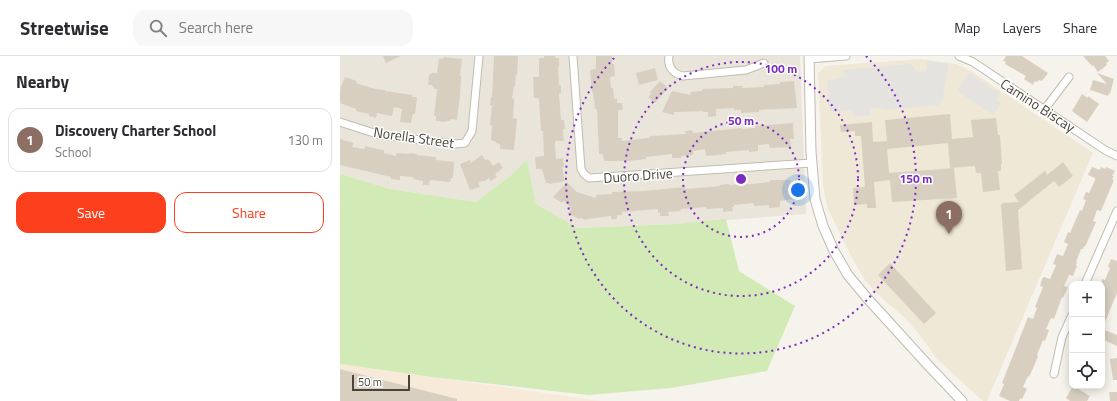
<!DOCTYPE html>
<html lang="en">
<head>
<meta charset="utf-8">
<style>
	:root { --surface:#fff; --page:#f7f7f7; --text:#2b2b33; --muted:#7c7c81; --line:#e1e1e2; --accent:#fc3f1d }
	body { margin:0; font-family:"Titillium Web",sans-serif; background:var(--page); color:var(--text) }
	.controls { position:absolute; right:12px; bottom:12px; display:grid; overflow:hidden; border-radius:8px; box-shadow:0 2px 10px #0003 }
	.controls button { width:36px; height:36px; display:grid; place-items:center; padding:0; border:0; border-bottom:1px solid var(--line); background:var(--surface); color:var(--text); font:20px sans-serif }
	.scale { position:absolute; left:12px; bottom:10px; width:58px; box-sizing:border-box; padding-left:4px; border:2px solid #4b4439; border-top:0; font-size:11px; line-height:14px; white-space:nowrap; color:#4b4439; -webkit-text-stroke:3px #fff; paint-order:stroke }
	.you { position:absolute; left:458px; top:134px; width:14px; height:14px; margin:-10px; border:3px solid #fff; border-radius:50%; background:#1a73e8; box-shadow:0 0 0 6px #1a73e833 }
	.badge { display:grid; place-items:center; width:26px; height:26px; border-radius:50%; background:var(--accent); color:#fff; font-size:13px; font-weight:700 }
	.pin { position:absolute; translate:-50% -33px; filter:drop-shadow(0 1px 2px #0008) }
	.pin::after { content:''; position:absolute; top:21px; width:14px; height:12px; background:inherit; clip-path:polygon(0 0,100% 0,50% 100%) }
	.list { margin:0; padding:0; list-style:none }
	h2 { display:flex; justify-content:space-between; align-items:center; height:52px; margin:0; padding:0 16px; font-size:17px }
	h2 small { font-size:13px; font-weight:400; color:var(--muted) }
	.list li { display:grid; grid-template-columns:26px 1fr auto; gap:12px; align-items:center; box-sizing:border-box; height:64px; margin:0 8px 8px; padding:0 8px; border:1px solid var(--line); border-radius:12px }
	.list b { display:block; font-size:15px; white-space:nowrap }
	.list p { margin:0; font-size:13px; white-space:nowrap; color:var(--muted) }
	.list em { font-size:13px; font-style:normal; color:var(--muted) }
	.actions { display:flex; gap:8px; padding:12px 16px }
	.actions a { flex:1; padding:9px 0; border:1px solid var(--accent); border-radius:12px; text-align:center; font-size:14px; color:var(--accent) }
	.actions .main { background:var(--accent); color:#fff }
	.icon { flex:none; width:22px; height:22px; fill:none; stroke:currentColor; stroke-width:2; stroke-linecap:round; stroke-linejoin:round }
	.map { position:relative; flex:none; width:777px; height:345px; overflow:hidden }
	header { display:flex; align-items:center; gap:24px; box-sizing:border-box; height:56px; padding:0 20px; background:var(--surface); border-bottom:1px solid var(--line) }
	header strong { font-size:19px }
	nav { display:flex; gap:22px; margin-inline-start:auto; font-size:14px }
	.search { width:280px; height:36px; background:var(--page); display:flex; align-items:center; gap:10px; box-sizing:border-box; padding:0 14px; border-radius:12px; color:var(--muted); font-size:15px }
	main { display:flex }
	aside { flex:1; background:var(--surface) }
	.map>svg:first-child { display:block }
	.residential { fill:#eae5da }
	.commercial { fill:#f7ead8 }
	.education { fill:#efe8d6 }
	.green { fill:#d2eab5 }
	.parking { fill:#e5e3e0 }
	.building { fill:#d8cfc1 }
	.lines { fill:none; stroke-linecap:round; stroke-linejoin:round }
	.minor-casing { stroke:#c2bbae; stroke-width:9 }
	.tertiary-casing { stroke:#c2bbae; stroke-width:11 }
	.minor { stroke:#fff; stroke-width:7 }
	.tertiary { stroke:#fff; stroke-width:9 }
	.ring { fill:none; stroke:#7b2cbf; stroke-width:2; stroke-dasharray:2 4 }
	.labels { text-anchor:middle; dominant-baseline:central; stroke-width:3; stroke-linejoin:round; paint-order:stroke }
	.street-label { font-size:14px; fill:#4b4439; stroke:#fff }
	.centre { fill:#7b2cbf; stroke:#fff; stroke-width:2 }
	.ring-label { font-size:12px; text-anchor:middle; font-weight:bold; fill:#7b2cbf; stroke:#fff; stroke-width:3; stroke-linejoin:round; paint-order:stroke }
</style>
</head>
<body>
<header>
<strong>Streetwise</strong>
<div class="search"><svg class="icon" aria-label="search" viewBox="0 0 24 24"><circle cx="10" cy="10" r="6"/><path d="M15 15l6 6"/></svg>Search here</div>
<nav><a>Map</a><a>Layers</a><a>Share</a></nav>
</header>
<main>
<aside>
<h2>Nearby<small></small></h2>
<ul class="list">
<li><span class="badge" style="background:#8d6e63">1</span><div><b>Discovery Charter School</b><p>School</p></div><em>130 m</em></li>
</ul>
<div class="actions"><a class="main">Save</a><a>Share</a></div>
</aside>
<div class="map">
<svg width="777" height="345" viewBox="0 0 777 345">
	<rect width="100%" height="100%" fill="#f6f3ec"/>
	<!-- residential -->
	<polygon class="residential" points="0,0 460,0 466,158 335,168 238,172 196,148 187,105 170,120 136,146 50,133 0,118"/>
	<!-- commercial -->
	<polygon class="commercial" points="0,308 240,342 260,345 0,345"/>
	<!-- education -->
	<polygon class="education" points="580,3 617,8 631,15 753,97 647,345 643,345 597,303 580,279 564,261 543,243 527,227 517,211 504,186 488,153 485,141 483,129 478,18 485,10"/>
	<!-- green -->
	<polygon class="green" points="187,104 196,148 238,172 335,168 386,163 399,215 455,250 427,315 331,332 248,339 92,321 0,308 0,118 50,133 136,146 170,120"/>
	<!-- parking -->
	<g class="parking">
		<polygon points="587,5 609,8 602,45 599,49 545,54 540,52 530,53 531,59 513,61 512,54 492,56 490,55 487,26 488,24 505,20 502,14 571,8 577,15 583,16 587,14"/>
		<polygon points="629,17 660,38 656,44 661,47 653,59 617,35"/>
	</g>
	<!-- building -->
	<g class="building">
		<polygon points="43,0 61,0 46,7"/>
		<polygon points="154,0 178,0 177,19 176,19 175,30 174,30 172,42 174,43 174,48 173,62 177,63 174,94 160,93 160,88 156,87 156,86 151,84 152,69 150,69 152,49 150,49 151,41 152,41"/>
		<polygon points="204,0 215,0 215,2 219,2 219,11 218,11 219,29 221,29 221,37 219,38 221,64 224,64 225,73 223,73 224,85 215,85 215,90 216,103 223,102 224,111 222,111 225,125 210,128 210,127 206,127 202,113 196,113 195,101 204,100 203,75 201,75 199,43 198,42 194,42 193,21 199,21 199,2 204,2"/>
		<polygon points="256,0 272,0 272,8 274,8 275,20 270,21 271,32 273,32 274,43 277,42 277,47 282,47 283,54 278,54 278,82 282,82 282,85 308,82 310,82 310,80 346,78 345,75 352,74 353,77 402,72 402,73 415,72 415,70 453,67 454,83 450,83 451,91 430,92 429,88 418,89 418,95 409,96 409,94 386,96 386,98 366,100 365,93 353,95 353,99 341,100 341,102 332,102 332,98 306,101 306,103 289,105 264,105 263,98 259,98 257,53 255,53 253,36 252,36 250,14 256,13"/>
		<polygon points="666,0 682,0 708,17 702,25 699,24 697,26 695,25 693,29 684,23 686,20 665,8 666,6 663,5"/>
		<polygon points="743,0 765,0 769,5 766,7 767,9 758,16 753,9 752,10"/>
		<polygon points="104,1 122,3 120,20 121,20 120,40 117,64 111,63 110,65 106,65 106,66 96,65 96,60 94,60 97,33 95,33 92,29 88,29 89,19 92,17 97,17 99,3 103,3"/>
		<polygon points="315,12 318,24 299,29 296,17"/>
		<polygon points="757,17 774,23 770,38 769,37 768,40 750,34 753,24 767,28"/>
		<polygon points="5,21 17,25 16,27 35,33 45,34 45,35 72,39 72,41 77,41 75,58 73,58 71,67 60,66 62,53 54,51 52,60 37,57 36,62 29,60 29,58 16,55 16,53 0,47 0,34"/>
		<polygon points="320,25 328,32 315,47 308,41 311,38 310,36"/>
		<polygon points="454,25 457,52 419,54 419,56 401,57 401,54 394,54 394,52 376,53 376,60 368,61 368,56 363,56 363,55 338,56 334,56 334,59 322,56 332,35 351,39 350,36 362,35 362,33 393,32 393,30 402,30 402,32 424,31 424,29 440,28 440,26"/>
		<polygon points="742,38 748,42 748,40 759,48 747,66 732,55"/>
		<polygon points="610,58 612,83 633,81 631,64 656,62 658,79 660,79 662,108 661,108 661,115 658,115 660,134 643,136 641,117 636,117 635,110 610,112 608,87 547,93 549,117 614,112 617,142 552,146 550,124 534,126 536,152 527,152 527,148 514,149 513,132 525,131 521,80 515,80 515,75 501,76 500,69 532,66 533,86 547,85 545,64"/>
		<polygon points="0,83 14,87 12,91 25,93 25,90 37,93 44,94 44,97 56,100 56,97 69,98 69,97 77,98 77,99 96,101 96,104 114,106 113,122 111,122 110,126 90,124 89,129 83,129 83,125 74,123 73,121 62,120 60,120 60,124 51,123 51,121 0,109"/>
		<polygon points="142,99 145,104 148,103 153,110 159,106 163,112 155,118 157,121 151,125 149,122 145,125 138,126 140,131 130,134 120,108 130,104 131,107"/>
		<polygon points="723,106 733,120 719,131 714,125 678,154 682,213 666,215 661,149 663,147 679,146 674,139 705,115 707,119"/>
		<polygon points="752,111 760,114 761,111 765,113 766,111 775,115 772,120 774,120 772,123 774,124 761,155 757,154 753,165 756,166 745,191 744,190 743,193 741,193 736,206 737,206 736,209 737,210 733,220 729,219 724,230 728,231 723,242 722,241 714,263 711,262 706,273 709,274 705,285 703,284 697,299 698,300 694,310 689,321 688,320 683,331 687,333 682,343 680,342 679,345 670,345 659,340 664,328 662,327 688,261 693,263 697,252 695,251 703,231 700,230 702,223 704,221 710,223 716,209 713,208 717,198 723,200 728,188 724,186 728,176 730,177 740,154 742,155 746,144 743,143 746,136 749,137 755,124 755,122 748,119"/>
		<polygon points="430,124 451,124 451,128 453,128 453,133 455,133 455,139 453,139 454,143 440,145 440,151 429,152 429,149 414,150 414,147 394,149 394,151 392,151 393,155 383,156 383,152 366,153 366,151 340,153 341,155 328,156 329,160 320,160 320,156 318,157 318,153 282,156 282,159 277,159 277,163 271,163 271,160 247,163 246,164 241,162 239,163 229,158 231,152 224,145 222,147 213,141 227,126 237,136 256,142 256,139 272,138 272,136 304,135 345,131 345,133 380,130 379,129 389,128 389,129 411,128 430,126"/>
		<polygon points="771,203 777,205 777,237 762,273 777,279 777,290 762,283 762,223 765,224 770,212 768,211"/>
		<polygon points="550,207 596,257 584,268 538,219"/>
		<polygon points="777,302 777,324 773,324 770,303"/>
		<polygon points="0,313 117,343 117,345 0,345"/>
		<polygon points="733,330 750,340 747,345 730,345 726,342"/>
		<polygon points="769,336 777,336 777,345 770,345"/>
	</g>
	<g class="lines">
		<defs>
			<g id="minor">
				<polyline points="233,0 241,113 244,118 249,122 472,107"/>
				<path d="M329,0c-2,10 4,18 14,20l63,-6 18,-7"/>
				<polyline points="619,0 633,6 765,94 777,100"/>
				<polyline points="469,3 506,0"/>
				<polyline points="704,54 729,21"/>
				<polyline points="0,66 37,78 44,79 64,82 115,88 125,87 132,75 139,0"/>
				<polyline points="745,228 777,155"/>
				<polyline points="714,318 722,281 732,259"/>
			</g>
			<polyline id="tertiary" points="469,0 471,96 475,143 483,170 494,195 508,219 527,242 587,308 622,345"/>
		</defs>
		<!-- minor casing -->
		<use href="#minor" class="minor-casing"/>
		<!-- tertiary casing -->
		<use href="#tertiary" class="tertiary-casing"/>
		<!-- minor -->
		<use href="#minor" class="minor"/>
		<!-- tertiary -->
		<use href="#tertiary" class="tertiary"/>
	</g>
	<!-- distance rings -->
	<g class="ring">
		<circle cx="401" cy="123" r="58"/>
		<circle cx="401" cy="123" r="117"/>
		<path d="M526 0A175 175 0 1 1 276 0"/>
	</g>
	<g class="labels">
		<!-- street labels -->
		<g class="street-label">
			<text transform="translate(698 49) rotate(33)">Camino Biscay</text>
			<text transform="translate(74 81) rotate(8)">Norella Street</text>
			<text transform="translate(298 119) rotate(-4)">Duoro Drive</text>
		</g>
	</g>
	<circle cx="401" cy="123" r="6" class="centre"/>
	<g class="ring-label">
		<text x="441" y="17">100 m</text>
		<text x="401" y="69">50 m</text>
		<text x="576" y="127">150 m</text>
	</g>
</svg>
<div class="controls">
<button>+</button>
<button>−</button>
<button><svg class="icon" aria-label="locate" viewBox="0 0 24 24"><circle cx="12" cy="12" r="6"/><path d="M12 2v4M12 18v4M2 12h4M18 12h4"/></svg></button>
</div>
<div class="scale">50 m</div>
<div class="you"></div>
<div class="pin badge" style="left:609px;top:178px;background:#8d6e63">1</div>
</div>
</main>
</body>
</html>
